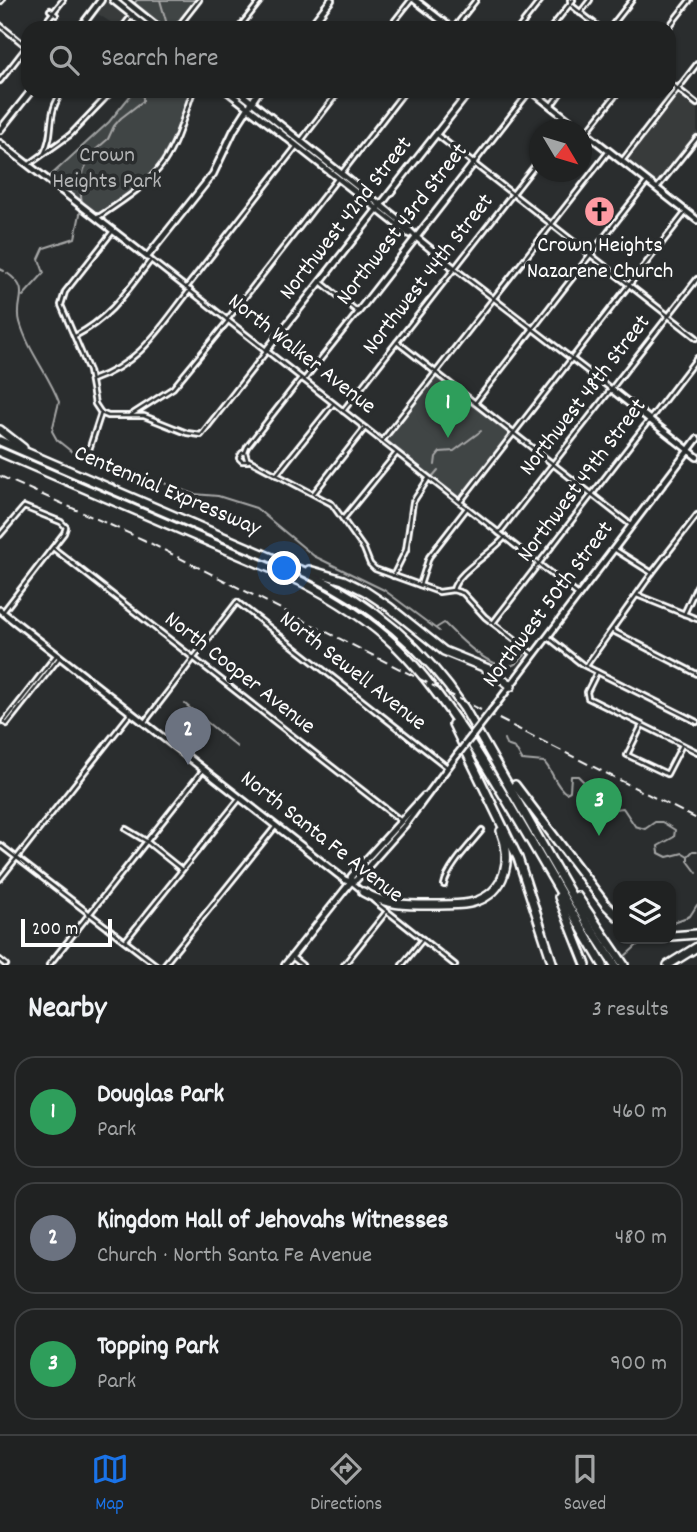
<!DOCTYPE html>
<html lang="en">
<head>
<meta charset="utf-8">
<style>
	:root { --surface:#202222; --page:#2d2f2f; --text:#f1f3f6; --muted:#a2a4a5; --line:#3d3f40; --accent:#1a73e8 }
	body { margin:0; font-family:Dekko,sans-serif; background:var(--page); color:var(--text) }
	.controls { position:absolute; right:21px; bottom:21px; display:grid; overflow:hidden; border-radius:14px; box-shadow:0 2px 5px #0004 }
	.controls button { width:63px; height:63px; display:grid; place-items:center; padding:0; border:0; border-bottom:2px solid var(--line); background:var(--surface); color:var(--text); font:35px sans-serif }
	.compass { position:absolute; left:529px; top:119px; width:63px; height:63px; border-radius:50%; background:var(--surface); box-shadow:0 2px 5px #0004; rotate:128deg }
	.scale { position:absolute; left:21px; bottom:18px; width:91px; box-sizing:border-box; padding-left:7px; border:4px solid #fff; border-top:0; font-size:19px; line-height:24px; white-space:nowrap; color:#fff; -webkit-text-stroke:5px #2a2d2e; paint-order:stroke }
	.you { position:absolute; left:285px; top:569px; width:24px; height:24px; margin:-18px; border:5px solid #fff; border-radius:50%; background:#1a73e8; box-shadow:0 0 0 10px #1a73e833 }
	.badge { display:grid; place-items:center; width:46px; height:46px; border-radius:50%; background:var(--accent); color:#fff; font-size:23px; font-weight:700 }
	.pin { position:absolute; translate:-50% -58px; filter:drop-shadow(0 2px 4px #0008) }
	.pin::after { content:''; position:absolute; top:37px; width:24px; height:21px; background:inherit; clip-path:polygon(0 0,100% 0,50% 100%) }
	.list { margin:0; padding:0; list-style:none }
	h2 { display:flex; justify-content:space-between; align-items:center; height:91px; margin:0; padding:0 28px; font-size:30px }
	h2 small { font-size:23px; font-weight:400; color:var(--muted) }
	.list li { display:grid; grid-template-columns:46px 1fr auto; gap:21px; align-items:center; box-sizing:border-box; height:112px; margin:0 14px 14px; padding:0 14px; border:2px solid var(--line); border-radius:21px }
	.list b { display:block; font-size:26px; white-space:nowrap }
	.list p { margin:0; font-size:23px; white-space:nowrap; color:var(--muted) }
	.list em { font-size:23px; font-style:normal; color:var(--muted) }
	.icon { flex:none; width:38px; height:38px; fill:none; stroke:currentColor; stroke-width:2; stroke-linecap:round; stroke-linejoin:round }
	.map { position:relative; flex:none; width:697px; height:965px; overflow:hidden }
	.search { position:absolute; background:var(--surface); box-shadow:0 2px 5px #0004; left:21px; right:21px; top:21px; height:77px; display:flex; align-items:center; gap:18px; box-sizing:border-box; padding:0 24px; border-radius:21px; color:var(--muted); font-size:26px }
	.sheet { height:469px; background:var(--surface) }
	nav { display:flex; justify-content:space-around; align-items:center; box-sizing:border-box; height:98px; border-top:2px solid var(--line); background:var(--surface); font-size:19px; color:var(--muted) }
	nav a { display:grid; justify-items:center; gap:4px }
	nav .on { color:var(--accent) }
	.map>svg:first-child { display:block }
	.built { fill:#373a3b }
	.green { fill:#414445; stroke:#a0a2a2; stroke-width:2 }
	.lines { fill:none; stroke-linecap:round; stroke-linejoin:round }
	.stream { stroke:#a6a7a7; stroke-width:2 }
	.street-casing { stroke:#fff; stroke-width:8 }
	.secondary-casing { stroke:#fff; stroke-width:10 }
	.highway-casing { stroke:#fff; stroke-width:12 }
	.street { stroke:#2a2d2e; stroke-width:2.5 }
	.secondary { stroke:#2a2d2e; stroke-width:4.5 }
	.highway { stroke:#2a2d2e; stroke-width:7 }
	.rail { stroke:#fff; stroke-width:2; stroke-dasharray:10 5; stroke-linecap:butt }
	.secondary-bridge-casing { stroke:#fff; stroke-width:10; stroke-linecap:butt }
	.secondary-bridge { stroke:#2a2d2e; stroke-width:4.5 }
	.labels { text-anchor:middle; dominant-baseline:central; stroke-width:7; stroke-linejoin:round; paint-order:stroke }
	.park-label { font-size:23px; fill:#b3b4b5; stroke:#2a2d2e }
	.street-label { font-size:23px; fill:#fff; stroke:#2a2d2e }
	.poi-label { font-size:23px; fill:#fff; stroke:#2a2d2e }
</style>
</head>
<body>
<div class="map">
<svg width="697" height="965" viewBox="0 0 697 965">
	<rect width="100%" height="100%" fill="#2a2d2e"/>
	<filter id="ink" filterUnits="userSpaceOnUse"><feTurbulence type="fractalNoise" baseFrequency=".0143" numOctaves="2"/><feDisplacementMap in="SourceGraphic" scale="14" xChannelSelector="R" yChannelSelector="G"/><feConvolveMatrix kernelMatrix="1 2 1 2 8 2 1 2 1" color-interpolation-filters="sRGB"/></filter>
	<g filter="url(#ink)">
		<!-- built -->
		<g class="built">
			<polygon points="109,0 127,14 119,28 95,12 104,1"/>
			<polygon points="678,93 697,108 697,133 657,185 626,160"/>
		</g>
		<!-- green -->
		<g class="green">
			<polygon points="137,0 196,0 174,28 161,28 133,5"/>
			<path d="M134,91h57c-20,58 -35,96 -95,124l-48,-37 61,-56z"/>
			<polygon points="436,377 510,434 461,498 457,497 386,440"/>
		</g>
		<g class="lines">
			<!-- stream -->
			<g class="stream">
				<polyline points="160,0 168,28"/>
				<path d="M82,203c-3,-15 -1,-38 12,-48l-2,-2 16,-14 6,-13 7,-8 22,-17v-5l4,-5"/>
				<polyline points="0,269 4,271"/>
				<path d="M7,273c26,18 7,27 13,49 8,29 29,53 39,80l-7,29 5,9 15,12 53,25 36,5 33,12 24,2 38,12 58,48 70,34 55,41"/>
				<polyline points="23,296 44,273 39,259 44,248 75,238 81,209"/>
				<polyline points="435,465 436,457 440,452 454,451 481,431"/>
				<polyline points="432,477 438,470"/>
				<path d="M436,628l8,-5c14,14 46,48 69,42 5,-2 9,-7 12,-10"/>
				<polyline points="185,704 237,747"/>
				<path d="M504,739l2,6 9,3 7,12 22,2c9,9 11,24 22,31l4,-2 1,-15h7l6,6 2,19 20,9 17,-2 12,18 10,3 10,-7h7l13,8 -1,7 -16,9 1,7 8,4 16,-4 5,3"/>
				<polyline points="689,855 693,851 697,851"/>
				<polyline points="688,857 688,861 697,873"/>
				<polyline points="671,923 690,916 697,905"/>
				<polyline points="624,957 644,939"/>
			</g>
			<defs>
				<g id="street">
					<polyline points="570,0 571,5 600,28"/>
					<polyline points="0,2 2,0"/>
					<polyline points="50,10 56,15"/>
					<polyline points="580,13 590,0"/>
					<polyline points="0,25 27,47"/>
					<polyline points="41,28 63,0"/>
					<polyline points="122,28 133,14"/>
					<polyline points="177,28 199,0"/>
					<polyline points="239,28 261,0"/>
					<polyline points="389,28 411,0"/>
					<polyline points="454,28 476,0"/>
					<polyline points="519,28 541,0"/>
					<polyline points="551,28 573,0"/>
					<polyline points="610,28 632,0"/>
					<polyline points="668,28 690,0"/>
					<polyline points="0,81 28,45"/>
					<polyline points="669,82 697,104"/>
					<polyline points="551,106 562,91"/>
					<polyline points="563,130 569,121"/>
					<polyline points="586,133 619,91"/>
					<polyline points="436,134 697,338"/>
					<polyline points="300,142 339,91"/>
					<path d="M44,153c12,-22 1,-39 19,-62"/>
					<polyline points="622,161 697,64"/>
					<polyline points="474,163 530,91"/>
					<polyline points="28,165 70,135 112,91"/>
					<polyline points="341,174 405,91"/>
					<polyline points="657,188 697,138"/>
					<path d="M97,218c24,-16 50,-32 67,-56 14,-21 20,-47 29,-71"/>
					<polyline points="113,231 65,292 61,305 89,371 95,404 101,413 108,416 144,416 187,433 201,435 266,352"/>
					<polyline points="147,257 577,594"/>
					<polyline points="454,268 611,389"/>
					<polyline points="186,288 296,147"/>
					<polyline points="227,320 337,179"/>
					<path d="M75,336c35,-18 52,-45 76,-76"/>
					<polyline points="397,342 631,525"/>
					<polyline points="301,378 247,447 245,452 247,459 332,504 364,549 370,564 375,569 439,592 453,590 463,593 485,617 533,654"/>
					<path d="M92,380c49,-17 67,-51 98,-90"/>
					<polyline points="304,380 358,312 322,283"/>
					<polyline points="475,403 647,182"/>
					<polyline points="343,411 540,159"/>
					<polyline points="131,415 173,388 228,321"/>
					<polyline points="382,441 609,151"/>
					<polyline points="245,452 242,453 239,458 242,461 248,461"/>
					<polyline points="87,456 101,413"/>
					<polyline points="276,475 333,404"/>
					<polyline points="314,493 365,428"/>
					<polyline points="460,502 686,212"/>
					<polyline points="343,519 396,454"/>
					<polyline points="499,533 697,279"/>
					<polyline points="0,535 24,507 61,522 66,527 64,533 3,612"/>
					<polyline points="53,548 400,820"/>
					<polyline points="614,549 652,573"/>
					<polyline points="393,576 406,550 413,502 428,479"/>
					<polyline points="420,585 429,557 467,508"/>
					<path d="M453,590c4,-18 38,-36 52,-53"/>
					<polyline points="637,595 697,619"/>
					<polyline points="684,614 697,586"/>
					<polyline points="493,623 697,358"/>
					<polyline points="613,631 697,674"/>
					<polyline points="549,638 583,665 697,722"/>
					<polyline points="586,666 652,573 697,515"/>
					<polyline points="597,672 587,692 588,698 697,752"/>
					<polyline points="4,722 7,724 59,658"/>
					<polyline points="4,722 57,654"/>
					<polyline points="144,723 237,602 447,767"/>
					<polyline points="642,725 627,755 667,774 682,745"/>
					<polyline points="126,829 146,841 182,870"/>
					<polyline points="0,845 156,965"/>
					<polyline points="0,879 131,713"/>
					<polyline points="351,882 362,891"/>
					<path d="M444,885c3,-17 27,-41 38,-55"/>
					<polyline points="373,900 455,965"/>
					<polyline points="125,941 240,798"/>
					<polyline points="292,957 302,965"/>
					<polyline points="0,960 6,965"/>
					<polyline points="49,965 204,769"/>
					<polyline points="164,965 276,826"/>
					<polyline points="344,965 387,911"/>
					<polyline points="402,965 423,939"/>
				</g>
				<g id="secondary">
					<polyline points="113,0 148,28"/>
					<polyline points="124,0 159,28"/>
					<polyline points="415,0 451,28"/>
					<polyline points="80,28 101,0"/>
					<polyline points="309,28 331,0"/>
					<polyline points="227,91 409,234"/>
					<polyline points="238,91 398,219 416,237 454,268"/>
					<polyline points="532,91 581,130"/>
					<polyline points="0,130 31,91"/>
					<polyline points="582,130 697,220"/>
					<polyline points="0,143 147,257 213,174 234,130 259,91"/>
					<polyline points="358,312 474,163"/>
					<polyline points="266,351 470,91"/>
					<polyline points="611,389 697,457"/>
					<polyline points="0,610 345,880 351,882"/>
					<polyline points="492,710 697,439"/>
					<polyline points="351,882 351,877 361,865 424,796"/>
					<polyline points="285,965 351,882 356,880 405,825 457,755"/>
				</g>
				<g id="highway">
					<polyline points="0,430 23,448"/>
					<path d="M0,441l307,132c66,31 117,75 157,135l122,213 29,44"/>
					<path d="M0,452l300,129c36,18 68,39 97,66 27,27 48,57 69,88 49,75 91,153 137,230"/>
					<polyline points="309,570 343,580 365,591 389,607 444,651 491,670 511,686"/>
					<polyline points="453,724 518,858 553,965"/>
					<polyline points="515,785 606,905 618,917"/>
					<path d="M363,892c24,14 46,13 74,13 12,-1 25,1 37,-3 33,-10 38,-44 27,-71"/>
					<polyline points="577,896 624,965"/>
					<polyline points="559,897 586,965"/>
					<polyline points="671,936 697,934"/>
					<polyline points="668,965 697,947"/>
				</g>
			</defs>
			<!-- street casing -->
			<use href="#street" class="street-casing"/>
			<!-- secondary casing -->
			<use href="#secondary" class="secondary-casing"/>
			<!-- highway casing -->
			<use href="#highway" class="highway-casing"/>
			<!-- street -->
			<use href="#street" class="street"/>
			<!-- secondary -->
			<use href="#secondary" class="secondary"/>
			<!-- highway -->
			<use href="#highway" class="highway"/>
			<!-- rail -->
			<polyline class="rail" points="0,476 144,540 697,819"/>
			<defs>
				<polyline id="secondary-bridge" points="457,755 492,710"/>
			</defs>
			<!-- secondary-bridge casing -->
			<use href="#secondary-bridge" class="secondary-bridge-casing"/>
			<!-- secondary-bridge -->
			<use href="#secondary-bridge" class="secondary-bridge"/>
		</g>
	</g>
	<!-- icons -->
	<defs>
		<symbol id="church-disc" viewBox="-11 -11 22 22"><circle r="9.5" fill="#ff9aa2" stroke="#2a2d2e"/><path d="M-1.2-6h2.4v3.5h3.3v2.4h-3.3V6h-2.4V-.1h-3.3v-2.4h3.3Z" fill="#111"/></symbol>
	</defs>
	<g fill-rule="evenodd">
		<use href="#church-disc" x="582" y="194" width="35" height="35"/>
	</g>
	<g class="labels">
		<!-- park labels -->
		<g class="park-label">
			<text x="107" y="156">Crown<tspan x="107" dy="26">Heights Park</tspan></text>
		</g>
		<!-- street labels -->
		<g class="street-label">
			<text transform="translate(347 219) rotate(-52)">Northwest 42nd Street</text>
			<text transform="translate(403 225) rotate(-52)">Northwest 43rd Street</text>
			<text transform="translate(429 275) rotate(-52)">Northwest 44th Street</text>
			<text transform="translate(301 355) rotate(38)">North Walker Avenue</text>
			<text transform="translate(586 396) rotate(-52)">Northwest 48th Street</text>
			<text transform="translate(583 481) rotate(-53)">Northwest 49th Street</text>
			<text transform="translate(167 492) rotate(23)">Centennial Expressway</text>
			<text transform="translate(549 605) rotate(-53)">Northwest 50th Street</text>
			<text transform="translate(352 672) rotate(38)">North Sewell Avenue</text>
			<text transform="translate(239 674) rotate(38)">North Cooper Avenue</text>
			<text transform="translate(321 838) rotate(38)">North Santa Fe Avenue</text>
		</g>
		<!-- poi labels -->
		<g class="poi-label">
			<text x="600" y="246">Crown Heights<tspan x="600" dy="26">Nazarene Church</tspan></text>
		</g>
	</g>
</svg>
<div class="controls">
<button><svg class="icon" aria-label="layers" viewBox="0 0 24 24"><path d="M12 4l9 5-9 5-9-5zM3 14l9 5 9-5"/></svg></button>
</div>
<svg class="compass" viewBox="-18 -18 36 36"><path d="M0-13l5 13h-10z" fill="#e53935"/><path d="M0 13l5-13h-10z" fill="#a2a4a5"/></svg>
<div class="scale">200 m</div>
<div class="you"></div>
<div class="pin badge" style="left:448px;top:438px;background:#2e9e5b">1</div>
<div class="pin badge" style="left:188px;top:765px;background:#6b7280">2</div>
<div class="pin badge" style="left:599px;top:836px;background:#2e9e5b">3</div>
<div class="search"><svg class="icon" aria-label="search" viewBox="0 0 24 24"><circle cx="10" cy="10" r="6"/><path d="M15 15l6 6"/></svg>Search here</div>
</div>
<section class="sheet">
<h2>Nearby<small>3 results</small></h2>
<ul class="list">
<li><span class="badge" style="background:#2e9e5b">1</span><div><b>Douglas Park</b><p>Park</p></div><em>460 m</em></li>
<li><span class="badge" style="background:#6b7280">2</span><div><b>Kingdom Hall of Jehovahs Witnesses</b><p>Church · North Santa Fe Avenue</p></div><em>480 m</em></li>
<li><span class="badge" style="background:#2e9e5b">3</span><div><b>Topping Park</b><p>Park</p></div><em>900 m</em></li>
</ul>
</section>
<nav>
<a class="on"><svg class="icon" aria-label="map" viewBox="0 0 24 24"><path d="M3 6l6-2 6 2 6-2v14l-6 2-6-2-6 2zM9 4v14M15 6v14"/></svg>Map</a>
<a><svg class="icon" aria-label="directions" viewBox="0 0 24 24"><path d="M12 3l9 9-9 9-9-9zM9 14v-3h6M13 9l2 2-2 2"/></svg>Directions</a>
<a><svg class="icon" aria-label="saved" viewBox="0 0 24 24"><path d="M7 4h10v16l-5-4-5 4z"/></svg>Saved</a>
</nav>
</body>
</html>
